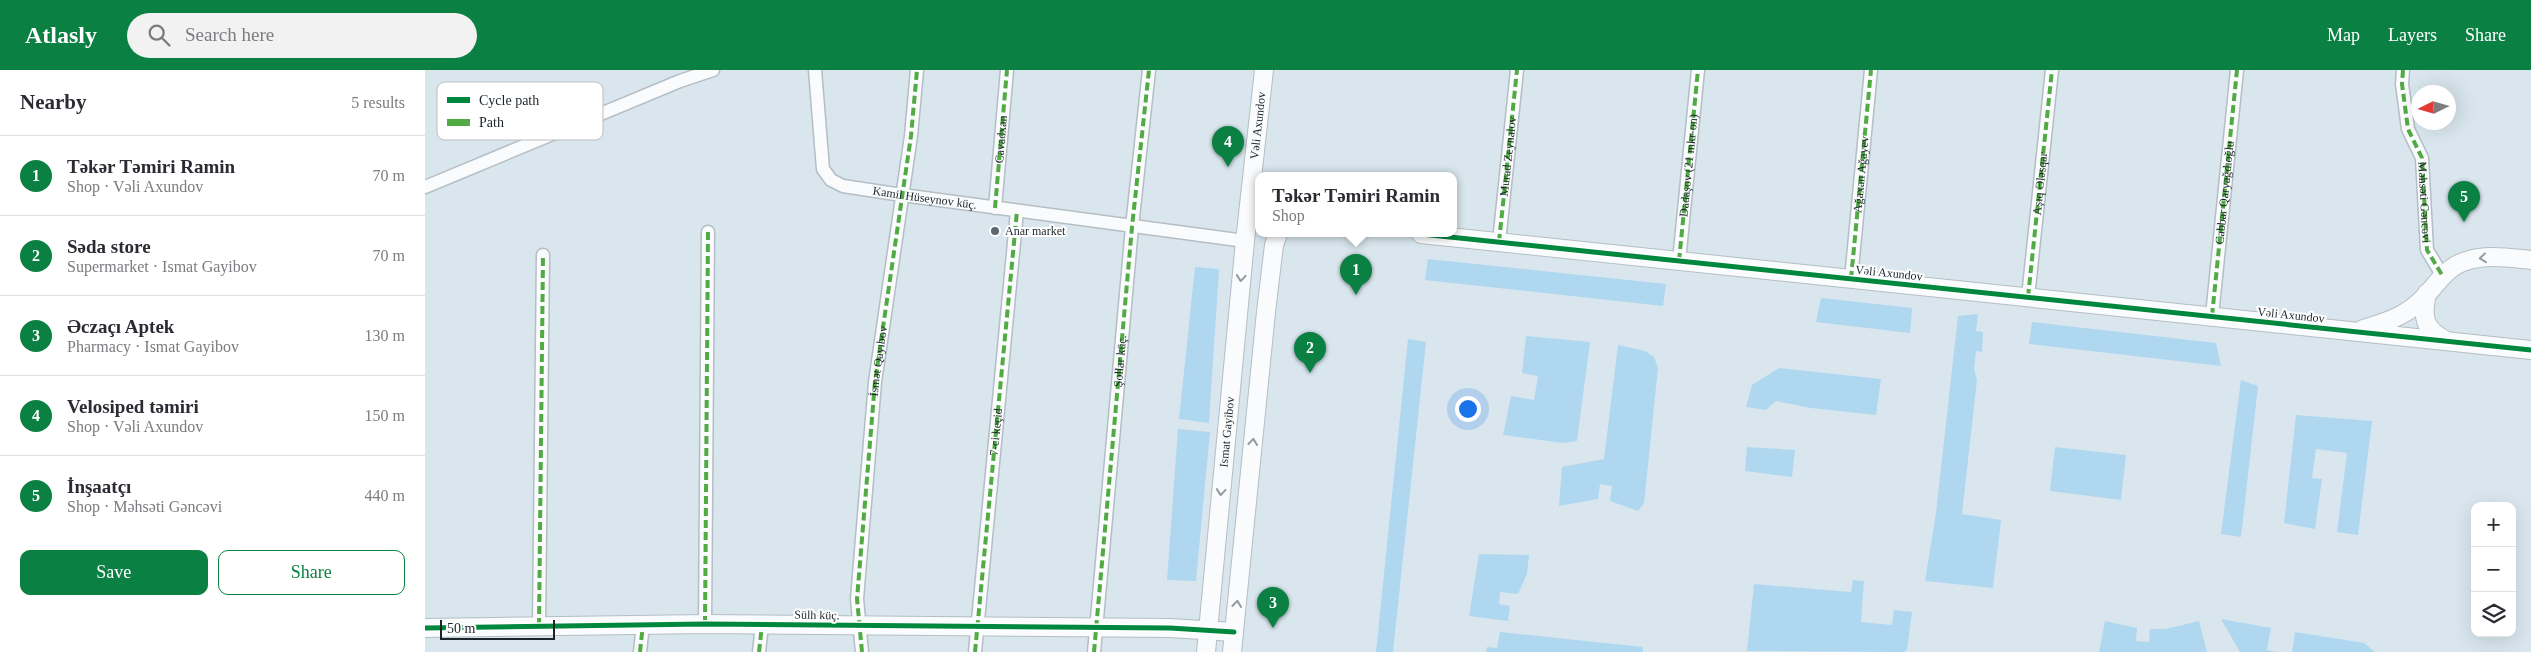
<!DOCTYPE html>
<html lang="en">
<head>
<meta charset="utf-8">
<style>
	:root { --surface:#fff; --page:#f2f2f3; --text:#2b2b33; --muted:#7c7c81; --line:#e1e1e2; --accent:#0b8043 }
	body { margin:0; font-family:"Times New Roman",serif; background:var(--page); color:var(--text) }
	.controls { position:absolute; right:15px; bottom:15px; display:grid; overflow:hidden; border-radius:10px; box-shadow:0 5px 20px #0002 }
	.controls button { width:45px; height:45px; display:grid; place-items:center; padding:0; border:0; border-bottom:1px solid var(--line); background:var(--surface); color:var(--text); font:25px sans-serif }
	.compass { position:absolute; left:1986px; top:15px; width:45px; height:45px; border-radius:50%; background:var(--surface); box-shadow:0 5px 20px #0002; rotate:265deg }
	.scale { position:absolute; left:15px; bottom:12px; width:115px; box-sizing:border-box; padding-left:5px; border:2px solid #1c2429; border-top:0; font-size:14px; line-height:18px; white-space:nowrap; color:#1c2429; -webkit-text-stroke:4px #fff; paint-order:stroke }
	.you { position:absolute; left:1042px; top:338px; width:18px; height:18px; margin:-12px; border:4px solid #fff; border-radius:50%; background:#1a73e8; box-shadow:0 0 0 8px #1a73e833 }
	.badge { display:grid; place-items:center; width:32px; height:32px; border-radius:50%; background:var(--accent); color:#fff; font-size:16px; font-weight:700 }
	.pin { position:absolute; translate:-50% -41px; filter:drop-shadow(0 1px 2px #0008) }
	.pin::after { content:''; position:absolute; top:26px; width:18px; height:15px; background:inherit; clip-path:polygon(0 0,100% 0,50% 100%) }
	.popup { position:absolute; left:830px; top:102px; width:202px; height:65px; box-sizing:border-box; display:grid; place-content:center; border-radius:10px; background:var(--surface); filter:drop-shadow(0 1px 4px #0005); font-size:16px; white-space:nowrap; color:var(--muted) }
	.popup b { font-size:19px; color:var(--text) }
	.popup::after { content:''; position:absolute; left:50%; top:100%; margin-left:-10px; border:10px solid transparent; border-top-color:var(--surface) }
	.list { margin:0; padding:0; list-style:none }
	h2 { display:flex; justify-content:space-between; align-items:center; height:65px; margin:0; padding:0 20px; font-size:21px }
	h2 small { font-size:16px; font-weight:400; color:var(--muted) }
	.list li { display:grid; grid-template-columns:32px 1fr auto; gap:15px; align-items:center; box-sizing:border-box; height:80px; padding:0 20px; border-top:1px solid var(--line) }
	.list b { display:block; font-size:19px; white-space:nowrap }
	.list p { margin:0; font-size:16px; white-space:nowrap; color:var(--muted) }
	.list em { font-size:16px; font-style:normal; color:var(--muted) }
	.actions { display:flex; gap:10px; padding:15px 20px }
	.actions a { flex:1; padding:11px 0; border:1px solid var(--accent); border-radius:10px; text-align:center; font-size:18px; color:var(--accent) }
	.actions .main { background:var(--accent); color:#fff }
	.icon { flex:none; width:28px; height:28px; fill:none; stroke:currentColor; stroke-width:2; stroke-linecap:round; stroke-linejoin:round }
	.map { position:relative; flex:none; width:2106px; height:582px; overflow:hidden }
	header { display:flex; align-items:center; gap:30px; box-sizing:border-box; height:70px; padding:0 25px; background:var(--accent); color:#fff }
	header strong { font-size:24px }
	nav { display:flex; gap:28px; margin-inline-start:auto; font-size:18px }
	.search { width:350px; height:45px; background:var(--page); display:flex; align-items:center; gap:12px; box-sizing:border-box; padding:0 18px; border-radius:28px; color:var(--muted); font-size:19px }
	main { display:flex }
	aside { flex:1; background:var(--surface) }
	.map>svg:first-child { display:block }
	.green { fill:#afd8f0 }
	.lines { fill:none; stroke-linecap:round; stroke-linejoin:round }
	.street-casing { stroke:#b4bec4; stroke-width:15 }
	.secondary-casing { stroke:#b4bec4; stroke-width:20 }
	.street { stroke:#f9fbfc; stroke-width:12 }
	.secondary { stroke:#f9fbfc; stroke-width:18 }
	.quiet { stroke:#52aa44; stroke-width:4; stroke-dasharray:8 4; stroke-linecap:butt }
	.cycleway-casing { stroke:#fff; stroke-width:8 }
	.cycleway { stroke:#00873e; stroke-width:5 }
	.oneway { stroke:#969a9d }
	.poi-dot { fill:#5e686e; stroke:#fff; stroke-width:2 }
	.labels { text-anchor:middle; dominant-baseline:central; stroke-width:4; stroke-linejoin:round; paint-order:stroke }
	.street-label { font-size:12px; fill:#1c2429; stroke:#fff }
	.poi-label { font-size:12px; fill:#1c2429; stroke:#fff; text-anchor:start }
	.key { fill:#fff; stroke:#bbbdbf; stroke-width:1 }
	.key-label { font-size:14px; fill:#1c2429 }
</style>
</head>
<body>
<header>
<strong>Atlasly</strong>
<div class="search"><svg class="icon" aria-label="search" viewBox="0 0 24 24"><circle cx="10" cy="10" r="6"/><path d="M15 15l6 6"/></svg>Search here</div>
<nav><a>Map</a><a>Layers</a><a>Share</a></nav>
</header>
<main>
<aside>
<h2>Nearby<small>5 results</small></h2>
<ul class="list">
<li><span class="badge">1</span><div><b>Tәkәr Tәmiri Ramin</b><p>Shop · Vəli Axundov</p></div><em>70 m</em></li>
<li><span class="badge">2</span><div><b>Səda store</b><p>Supermarket · Ismat Gayibov</p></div><em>70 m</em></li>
<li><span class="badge">3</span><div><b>Əczaçı Aptek</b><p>Pharmacy · Ismat Gayibov</p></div><em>130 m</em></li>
<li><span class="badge">4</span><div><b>Velosiped təmiri</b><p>Shop · Vəli Axundov</p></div><em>150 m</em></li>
<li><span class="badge">5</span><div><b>İnşaatçı</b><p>Shop · Məhsəti Gəncəvi</p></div><em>440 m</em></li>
</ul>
<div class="actions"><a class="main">Save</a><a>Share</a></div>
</aside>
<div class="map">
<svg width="2106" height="582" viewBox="0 0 2106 582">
	<rect width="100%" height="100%" fill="#d9e6ee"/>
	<!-- green -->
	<g class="green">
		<polygon points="1003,189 1241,214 1238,236 1000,210"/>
		<polygon points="770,197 794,199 784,353 754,349"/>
		<polygon points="1396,228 1487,238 1485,263 1391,252"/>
		<polygon points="1553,244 1551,261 1558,262 1557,282 1551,281 1549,299 1552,310 1537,444 1576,450 1568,518 1500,511 1511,443 1533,246"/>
		<polygon points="1607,252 1791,273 1796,296 1604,274"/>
		<polygon points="1101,266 1165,272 1152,371 1138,373 1078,365 1086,326 1109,330 1113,306 1097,303"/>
		<polygon points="983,269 1001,272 968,582 951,582"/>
		<polygon points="1193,275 1220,281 1229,287 1233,298 1219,433 1213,441 1185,431 1187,416 1175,414 1173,429 1134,436 1137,397 1179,389"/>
		<polygon points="1354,298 1456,309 1451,345 1386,338 1351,331 1341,340 1321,337 1327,315"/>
		<polygon points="1816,310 1833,316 1816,467 1796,464"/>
		<polygon points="1871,345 1947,351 1933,465 1912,462 1922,383 1891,379 1887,408 1897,409 1890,459 1859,453"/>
		<polygon points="753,359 785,362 771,511 742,510"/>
		<polygon points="1322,377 1370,380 1367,407 1320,401"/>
		<polygon points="1630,377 1701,385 1696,430 1625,421"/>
		<polygon points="1054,484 1104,485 1102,504 1093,524 1075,522 1074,534 1085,536 1083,551 1044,546"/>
		<polygon points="1428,510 1439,511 1436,552 1467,555 1469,540 1487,542 1482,580 1479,582 1322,581 1329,514 1426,522"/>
		<polygon points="1796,549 1846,558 1842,580 1852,582 1815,582"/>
		<polygon points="1680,551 1712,558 1711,571 1724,572 1725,559 1741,559 1774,551 1782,582 1674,582"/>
		<polygon points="1075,562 1218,577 1218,582 1061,582 1062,577 1072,578"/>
		<polygon points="1870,562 1939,573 1950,582 1867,582"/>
	</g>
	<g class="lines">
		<defs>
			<g id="street">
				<path id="s1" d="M390,0l8,99 8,11 12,6 59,9 343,46"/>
				<path id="s2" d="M1978,0l-1,14 6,45 14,29 5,92 15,25"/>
				<polyline points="0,117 255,11 288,0"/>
				<polyline points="570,138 582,0"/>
				<path id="s3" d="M1074,172l18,-172"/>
				<path id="s4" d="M1254,191l19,-191"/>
				<polyline points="1426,209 1446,0"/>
				<path id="s5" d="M1603,227l24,-227"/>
				<polyline points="1787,246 1812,0"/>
				<polyline points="280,554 283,162"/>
				<polyline points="114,556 118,185"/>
				<polyline points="215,582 218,554"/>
				<polyline points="334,582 337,555"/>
				<polyline points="437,582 432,529 450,312 486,66 492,0"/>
				<polyline points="550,582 592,141"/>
				<path id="s6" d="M669,582l38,-425 17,-157"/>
			</g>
			<g id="secondary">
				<polyline points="996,164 2106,280"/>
				<path d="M2002,223c-5,24 -4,36 20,48"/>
				<path d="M1938,259c20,-6 40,-12 55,-26 17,-14 25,-35 48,-42 21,-7 44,-3 65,-1"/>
				<polyline points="0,558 280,554 745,558 809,562"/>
				<path id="s7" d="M781,582l39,-411 19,-171"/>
				<polyline points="807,582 841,242 849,175 853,164"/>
			</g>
		</defs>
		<!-- street casing -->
		<use href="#street" class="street-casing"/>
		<!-- secondary casing -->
		<use href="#secondary" class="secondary-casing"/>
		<!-- street -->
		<use href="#street" class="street"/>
		<!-- secondary -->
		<use href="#secondary" class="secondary"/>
		<!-- quiet -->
		<g class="quiet">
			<polyline points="1978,0 1977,14 1983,59 1997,88 2002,180 2017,205"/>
			<path id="s8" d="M570,138l12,-138"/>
			<polyline points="1074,172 1092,0"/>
			<polyline points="1254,191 1273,0"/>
			<path id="s9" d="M1426,209l20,-209"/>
			<polyline points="1603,227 1627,0"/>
			<path id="s10" d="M1787,246l25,-246"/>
			<polyline points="280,554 283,162"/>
			<polyline points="114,556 118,185"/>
			<polyline points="215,582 218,554"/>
			<polyline points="334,582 337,555"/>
			<path id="s11" d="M437,582l-5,-53 18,-217 36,-246 6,-66"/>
			<path id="s12" d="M550,582l42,-441"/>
			<polyline points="669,582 707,157 724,0"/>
		</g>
		<defs>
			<g id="cycleway">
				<polyline points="996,164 2106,280"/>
				<polyline points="0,558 280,554 745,558 809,562"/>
			</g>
		</defs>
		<!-- cycleway casing -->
		<use href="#cycleway" class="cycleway-casing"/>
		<!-- cycleway -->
		<use href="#cycleway" class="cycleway"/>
	</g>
	<!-- one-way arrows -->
	<defs><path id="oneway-chevron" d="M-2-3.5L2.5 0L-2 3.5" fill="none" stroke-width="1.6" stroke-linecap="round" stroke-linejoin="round" transform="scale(1.25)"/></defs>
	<g class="oneway">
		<use href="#oneway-chevron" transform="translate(2058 188) rotate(174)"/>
		<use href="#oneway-chevron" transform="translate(816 208) rotate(95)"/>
		<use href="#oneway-chevron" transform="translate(828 372) rotate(-84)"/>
		<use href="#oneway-chevron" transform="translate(796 422) rotate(95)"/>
		<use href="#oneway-chevron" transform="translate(812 534) rotate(-84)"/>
	</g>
	<!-- markers -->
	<circle class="poi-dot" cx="570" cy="161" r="5"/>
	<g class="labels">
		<!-- street labels -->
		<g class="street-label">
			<text stroke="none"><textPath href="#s7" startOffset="529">Vəli Axundov</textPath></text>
			<text stroke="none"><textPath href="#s8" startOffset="69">Cavadxan</textPath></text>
			<text stroke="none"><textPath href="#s3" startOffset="86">Murad Zeynalov</textPath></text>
			<text stroke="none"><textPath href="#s4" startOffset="96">Dadaşov (21 mkr-on)</textPath></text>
			<text stroke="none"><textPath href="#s9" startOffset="105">Ağaxan Ağayev</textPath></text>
			<text stroke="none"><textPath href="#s5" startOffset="114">Aşıq Ələsqar</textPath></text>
			<text stroke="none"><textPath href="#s10" startOffset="124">Cabbar Qaryağdıoğlu</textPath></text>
			<text stroke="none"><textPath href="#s1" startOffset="209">Kamil Hüseynov küç.</textPath></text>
			<text stroke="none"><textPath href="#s2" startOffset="136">Məhsəti Gəncəvi</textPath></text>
			<text transform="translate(1464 203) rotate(6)">Vəli Axundov</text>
			<text transform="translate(1866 245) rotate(6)">Vəli Axundov</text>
			<text stroke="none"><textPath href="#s11" startOffset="292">İsmət Qayıbov</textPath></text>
			<text stroke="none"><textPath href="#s6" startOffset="292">Şollar küç.</textPath></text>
			<text stroke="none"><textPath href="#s12" startOffset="221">7-ci keçid</textPath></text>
			<text stroke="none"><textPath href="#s7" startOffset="221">Ismat Gayibov</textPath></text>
			<text transform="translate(392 545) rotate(1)">Sülh küç.</text>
		</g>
		<!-- poi labels -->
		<g class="poi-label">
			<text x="580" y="161">Anar market</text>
		</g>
	</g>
	<!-- legend -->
	<rect x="12" y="12" width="166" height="58" rx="8" class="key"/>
	<rect x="22" y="27" width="23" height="6" fill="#00873e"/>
	<rect x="22" y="49" width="23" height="7" fill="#52aa44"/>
	<g class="key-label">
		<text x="54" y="35">Cycle path</text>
		<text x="54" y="57">Path</text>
	</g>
</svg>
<div class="controls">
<button>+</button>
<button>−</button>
<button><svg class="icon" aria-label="layers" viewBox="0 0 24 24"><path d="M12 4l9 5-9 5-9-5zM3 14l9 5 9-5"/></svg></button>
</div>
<svg class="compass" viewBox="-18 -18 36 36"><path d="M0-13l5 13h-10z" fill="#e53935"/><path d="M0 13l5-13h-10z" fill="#7c7c81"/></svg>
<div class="scale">50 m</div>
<div class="you"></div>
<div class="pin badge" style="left:931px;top:225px">1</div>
<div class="popup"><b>Tәkәr Tәmiri Ramin</b>Shop</div>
<div class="pin badge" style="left:885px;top:303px">2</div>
<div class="pin badge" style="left:848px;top:558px">3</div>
<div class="pin badge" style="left:803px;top:97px">4</div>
<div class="pin badge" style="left:2039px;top:152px">5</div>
</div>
</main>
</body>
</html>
